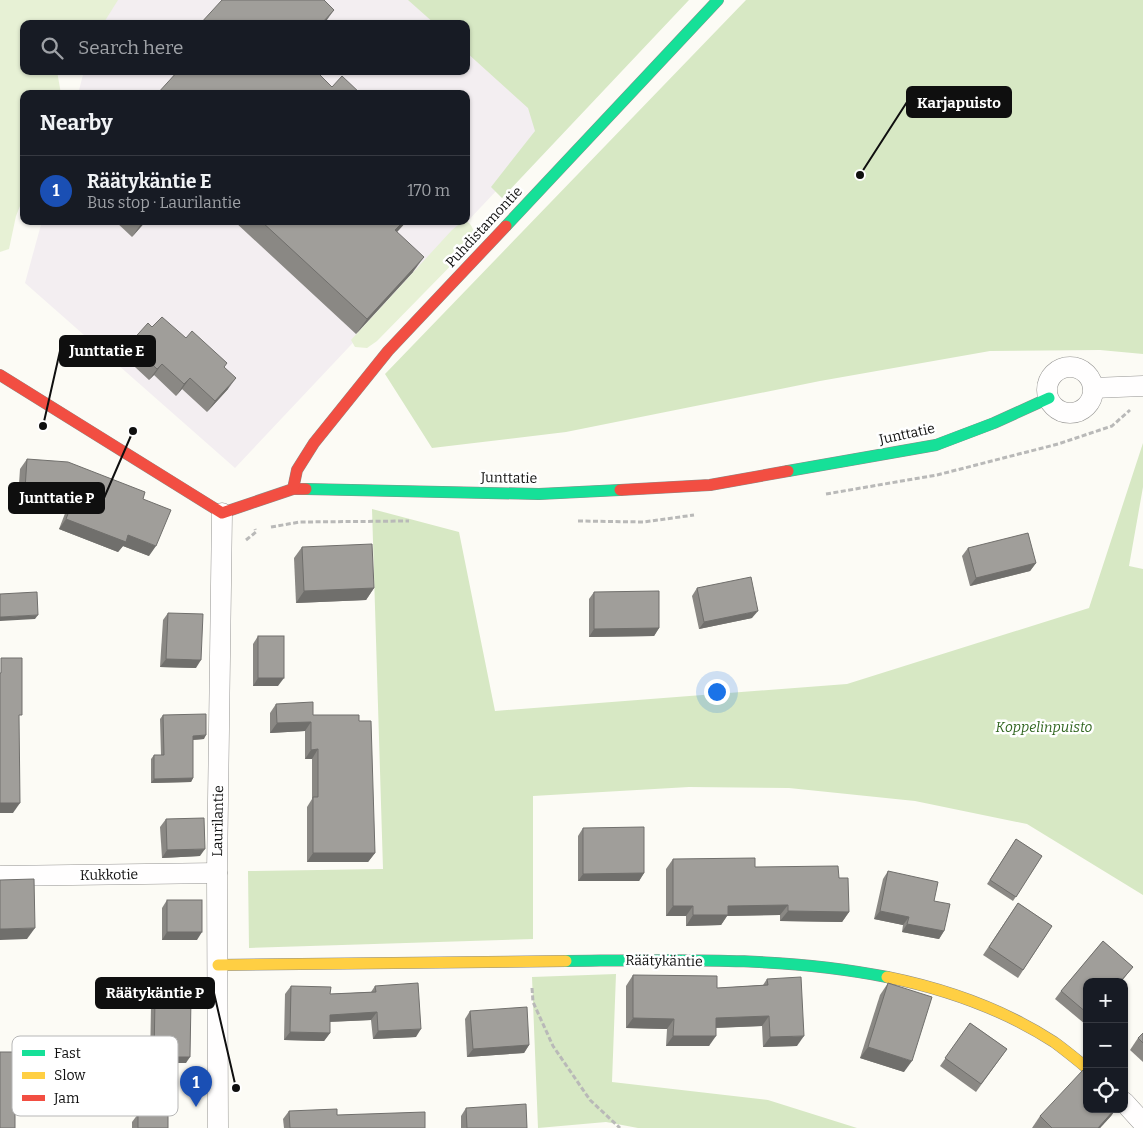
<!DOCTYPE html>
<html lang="en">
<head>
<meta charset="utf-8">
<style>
	:root { --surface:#171b24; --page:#242831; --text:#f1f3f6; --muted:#9ea1a6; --line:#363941; --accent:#1a73e8 }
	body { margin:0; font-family:Bitter,serif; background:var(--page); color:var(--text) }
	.controls { position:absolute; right:15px; bottom:15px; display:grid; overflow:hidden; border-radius:10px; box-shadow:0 1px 4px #0004 }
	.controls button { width:45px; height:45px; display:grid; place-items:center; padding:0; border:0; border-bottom:1px solid var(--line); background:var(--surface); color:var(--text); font:25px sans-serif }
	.you { position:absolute; left:716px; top:691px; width:18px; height:18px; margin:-12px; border:4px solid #fff; border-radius:50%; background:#1a73e8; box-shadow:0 0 0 8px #1a73e833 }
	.badge { display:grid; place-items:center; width:32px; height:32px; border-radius:50%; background:var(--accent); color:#fff; font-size:16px; font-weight:700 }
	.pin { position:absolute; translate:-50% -41px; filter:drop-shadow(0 1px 2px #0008) }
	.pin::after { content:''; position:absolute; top:26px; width:18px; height:15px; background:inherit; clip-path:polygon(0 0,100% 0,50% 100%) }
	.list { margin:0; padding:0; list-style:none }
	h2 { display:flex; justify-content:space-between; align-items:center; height:65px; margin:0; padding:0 20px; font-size:21px }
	h2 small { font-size:16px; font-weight:400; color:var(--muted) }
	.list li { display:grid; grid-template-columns:32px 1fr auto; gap:15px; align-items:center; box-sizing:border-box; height:70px; padding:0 20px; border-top:1px solid var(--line) }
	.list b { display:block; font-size:19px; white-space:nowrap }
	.list p { margin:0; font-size:16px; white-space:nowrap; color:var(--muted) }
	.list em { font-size:16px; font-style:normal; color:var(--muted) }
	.icon { flex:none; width:28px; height:28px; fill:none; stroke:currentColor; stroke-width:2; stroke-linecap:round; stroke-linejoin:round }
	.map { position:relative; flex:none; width:1143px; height:1128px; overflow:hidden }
	.search { position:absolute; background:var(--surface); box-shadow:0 1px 4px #0004; left:20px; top:20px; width:450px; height:55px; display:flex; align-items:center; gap:12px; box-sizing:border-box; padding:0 18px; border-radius:10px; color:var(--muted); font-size:19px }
	.panel { position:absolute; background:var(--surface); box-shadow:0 1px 4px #0004; left:20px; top:90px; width:450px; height:135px; border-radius:10px }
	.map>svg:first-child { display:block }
	.industrial { fill:#f3eef1 }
	.green { fill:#e7f1d5 }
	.forest { fill:#d7e8c4 }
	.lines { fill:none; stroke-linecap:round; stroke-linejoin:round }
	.street-casing { stroke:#969593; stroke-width:21 }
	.fast-casing { stroke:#8c8c89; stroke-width:12 }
	.slow-casing { stroke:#8c8c89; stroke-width:12 }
	.jam-casing { stroke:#8c8c89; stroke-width:12 }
	.path { stroke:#b9b9b8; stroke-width:3; stroke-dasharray:5 2.5; stroke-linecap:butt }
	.street { stroke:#fffefe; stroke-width:20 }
	.fast { stroke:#16e098; stroke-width:11 }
	.slow { stroke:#ffcf43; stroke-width:11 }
	.jam { stroke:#f24e42; stroke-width:11 }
	.wall { fill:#8a8884 }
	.shaded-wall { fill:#706f6c }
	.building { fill:#a09e9a; stroke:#706f6c }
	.labels { text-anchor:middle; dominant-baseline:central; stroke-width:5; stroke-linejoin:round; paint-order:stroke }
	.street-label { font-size:14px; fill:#0f0f0f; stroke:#fff }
	.park-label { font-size:14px; font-style:italic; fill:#316620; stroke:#fff }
	.key { fill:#fff; stroke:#b7b7b7; stroke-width:1 }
	.key-label { font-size:14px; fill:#0f0f0f }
	.leader { fill:none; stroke:#0f0f0f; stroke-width:2 }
	.callout-dot { fill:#0f0f0f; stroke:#fff; stroke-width:2 }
	.callout { fill:#0f0f0f; stroke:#0f0f0f; stroke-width:2 }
	.callout-label { font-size:15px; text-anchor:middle; font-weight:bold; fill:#fff }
</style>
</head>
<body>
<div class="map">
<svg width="1143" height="1128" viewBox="0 0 1143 1128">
	<rect width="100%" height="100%" fill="#fcfbf5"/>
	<!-- industrial -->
	<polygon class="industrial" points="104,0 676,0 235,468 25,283 42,221 466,221 466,94 78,94 84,71 466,71 466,24 97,24"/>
	<!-- green -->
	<g class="green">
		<polygon points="0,0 118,0 103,24 24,24 24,71 57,71 61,94 24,94 24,196 16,216 9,249 0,252"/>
		<path d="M463,221c8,0 10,8 12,14l-5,11 -93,95 -10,7 -12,-1 -4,-7 101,-110z"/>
	</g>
	<!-- forest -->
	<g class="forest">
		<polygon points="408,0 689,0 502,198 491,187 535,131 528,108 466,52 466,24 435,24"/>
		<polygon points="746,0 1143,0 1143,354 1100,350 990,351 820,381 566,432 432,448 385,374"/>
		<polygon points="1143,443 1143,487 1129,566 1143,569 1143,895 1027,824 915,801 789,788 689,787 533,796 533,939 249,948 248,871 383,869 372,509 459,532 495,711 847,684 1089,608"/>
		<polygon points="616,974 612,1082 768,1100 857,1128 638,1128 606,1122 538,1128 532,977"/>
	</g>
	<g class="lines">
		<defs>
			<g id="street">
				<circle cx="1070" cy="390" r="23"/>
				<polyline points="1093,388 1143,386"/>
				<polyline points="0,876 217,873"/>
				<polyline points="1124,1102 1143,1123"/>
				<polyline points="218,1128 217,873 222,513"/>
			</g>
			<g id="fast">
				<polyline points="506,226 718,0"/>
				<polyline points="788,471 936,445 994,423 1049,398"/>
				<polyline points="306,489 539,494 620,490"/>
				<path d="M566,961c107,-1 215,-5 321,16"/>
			</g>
			<g id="slow">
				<polyline points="218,965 566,961"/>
				<path d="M887,977c59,12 116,32 167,65 11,8 22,17 33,26"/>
			</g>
			<g id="jam">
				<polyline points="0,375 222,513 293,489 306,489"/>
				<polyline points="293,489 297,470 314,443 388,351 506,226"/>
				<polyline points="620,490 710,485 788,471"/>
			</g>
		</defs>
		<!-- street casing -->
		<use href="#street" class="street-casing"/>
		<!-- fast casing -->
		<use href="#fast" class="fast-casing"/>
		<!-- slow casing -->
		<use href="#slow" class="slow-casing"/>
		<!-- jam casing -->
		<use href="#jam" class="jam-casing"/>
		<!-- path -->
		<g class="path">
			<polyline points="826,494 937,475 1058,444 1112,426 1130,410"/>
			<polyline points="578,521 644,522 694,515"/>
			<polyline points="271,527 300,522 409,521"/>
			<polyline points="246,540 256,532 255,529"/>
			<polyline points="532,988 533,1002 553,1046 590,1100 620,1128"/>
		</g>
		<!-- street -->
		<use href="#street" class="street"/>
		<!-- fast -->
		<use href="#fast" class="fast"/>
		<!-- slow -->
		<use href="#slow" class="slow"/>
		<!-- jam -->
		<use href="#jam" class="jam"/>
	</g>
	<!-- wall -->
	<g class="wall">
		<polygon points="115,221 146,221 132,237"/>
		<polygon points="234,221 407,221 397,232 413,272 356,334"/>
		<polygon points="186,338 224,367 228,389 207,412 182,389 176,396 154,375 149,380 122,355 130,343"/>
		<polygon points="27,459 143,499 149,556 123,546 118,552 59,529 69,503 18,499 20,469"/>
		<polygon points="302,547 374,588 366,600 296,603 294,558"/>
		<polygon points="968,548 1036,563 1030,571 970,586 962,556"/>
		<polygon points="697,588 752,618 699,629 692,596"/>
		<polygon points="594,592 659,628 654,636 589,637 589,599"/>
		<polygon points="168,613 196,668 160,667 163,620"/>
		<polygon points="258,636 278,686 253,686 253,644"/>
		<polygon points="276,704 313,715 359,721 375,853 368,862 307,862 307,807 312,799 312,759 305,759 305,731 270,733 270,713"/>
		<polygon points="163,715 204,739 193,740 193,778 191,782 151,783 151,759 154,755 161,755 160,719"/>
		<polygon points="166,819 200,856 162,858 160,827"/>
		<polygon points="583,828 644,873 639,881 578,881 578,836"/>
		<polygon points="1016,839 1042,856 1013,901 987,884"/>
		<polygon points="673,859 755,867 839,878 849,912 842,922 780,921 780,915 727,916 721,925 686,926 686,916 666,916 666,869"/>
		<polygon points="888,871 934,901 944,931 939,939 902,932 903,925 874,919 883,879"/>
		<polygon points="167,900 197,940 162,940 162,908"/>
		<polygon points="1018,903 1052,926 1018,978 983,955"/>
		<polygon points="1103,941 1133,967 1121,982 1087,982 1087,1023 1085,1024 1055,999 1061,991"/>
		<polygon points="633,975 717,988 763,985 767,979 797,1046 763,1047 762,1026 716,1028 709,1046 666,1046 667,1029 626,1028 626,986"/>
		<polygon points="141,978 199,1005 190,1005 186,1063 150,1063 151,1005 137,1005 137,984"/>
		<polygon points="888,983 904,1072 860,1058 880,995"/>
		<polygon points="291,986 330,994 371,992 375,986 416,1037 373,1039 371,1020 330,1022 330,1033 324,1041 284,1040 285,994"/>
		<polygon points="470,1011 529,1045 524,1053 467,1057 465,1019"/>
		<polygon points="970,1023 1007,1049 976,1092 940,1066"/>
		<polygon points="1143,1033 1143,1062 1130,1050 1138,1038"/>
		<polygon points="466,1108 527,1128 461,1128 461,1116"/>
		<polygon points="1116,1109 1111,1116 1100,1128 1032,1128 1040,1116"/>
		<polygon points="289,1111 337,1115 425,1128 284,1128 283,1119"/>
		<polygon points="138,1114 168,1128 132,1128 132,1122"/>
	</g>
	<!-- shaded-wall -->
	<g class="shaded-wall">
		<polygon points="334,10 324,24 321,24"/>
		<polygon points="143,221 146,221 132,237"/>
		<polygon points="404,221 407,221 385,245 395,230"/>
		<polygon points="424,257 413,272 356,334 367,319"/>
		<polygon points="162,364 154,375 149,380 157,369"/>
		<polygon points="190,378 182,389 176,396 184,384"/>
		<polygon points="236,378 228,389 207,412 215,401"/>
		<polygon points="25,489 76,493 69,503 18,499"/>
		<polygon points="66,519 128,535 156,546 149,556 123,546 118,552 59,529"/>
		<polygon points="1036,563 1030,571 970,586 976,578"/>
		<polygon points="374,588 366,600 296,603 304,591"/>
		<polygon points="758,611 752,618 699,629 704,622"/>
		<polygon points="38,615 35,619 0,621 0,617"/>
		<polygon points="659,628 654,636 589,637 594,629"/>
		<polygon points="166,659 201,660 196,668 160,667"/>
		<polygon points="258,678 284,678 278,686 253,686"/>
		<polygon points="311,722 305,731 270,733 277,723"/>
		<polygon points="206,735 204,739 191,740 193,736"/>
		<polygon points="318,749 312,759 305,759 311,750"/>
		<polygon points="193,778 191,782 151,783 154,779"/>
		<polygon points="0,803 20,803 13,813 0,813"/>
		<polygon points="205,849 200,856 162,858 167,850"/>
		<polygon points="313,853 375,853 368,862 307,862"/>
		<polygon points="644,873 639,881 578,881 583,874"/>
		<polygon points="788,905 780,915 727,916 721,925 686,926 693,915 728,906"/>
		<polygon points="673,906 693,906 686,916 666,916"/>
		<polygon points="788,911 849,912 842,922 780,921"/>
		<polygon points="880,911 909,917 903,925 874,919"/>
		<polygon points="907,924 944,931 939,939 902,932"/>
		<polygon points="35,928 27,939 0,940 0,929"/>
		<polygon points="167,932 202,932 197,940 162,940"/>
		<polygon points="141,999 155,999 151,1005 137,1005"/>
		<polygon points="191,999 203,999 199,1005 186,1005"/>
		<polygon points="377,1012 371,1020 324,1022 330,1015"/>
		<polygon points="769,1016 762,1026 709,1028 716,1018"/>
		<polygon points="633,1018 674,1019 667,1029 626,1028"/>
		<polygon points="421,1029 416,1037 373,1039 378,1031"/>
		<polygon points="290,1032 330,1033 324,1041 284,1040"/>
		<polygon points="673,1036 716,1036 709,1046 666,1046"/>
		<polygon points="804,1036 797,1046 763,1047 770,1037"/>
		<polygon points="529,1045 524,1053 467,1057 473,1049"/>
		<polygon points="868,1047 912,1061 904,1072 860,1058"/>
		<polygon points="154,1057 190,1057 186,1063 150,1063"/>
		<polygon points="15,1107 19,1107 15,1113"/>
		<polygon points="1115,1109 1116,1109 1111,1116 1100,1128 1098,1128"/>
	</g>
	<!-- building -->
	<g class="building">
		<polygon points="222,0 324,0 334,10 321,24 200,24"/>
		<polygon points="178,71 316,71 332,87 342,76 361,94 157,94"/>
		<polygon points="261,221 404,221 395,230 424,257 367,319"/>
		<polygon points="162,317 186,338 192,331 227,363 224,367 236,378 215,401 190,378 184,384 162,364 157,369 130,343 148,323 152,327"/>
		<polygon points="27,459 68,462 145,492 143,499 171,510 156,546 128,535 126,542 66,519 76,493 25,489"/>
		<polygon points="1028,533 1036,563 976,578 968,548"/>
		<polygon points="372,544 374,588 304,591 302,547"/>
		<polygon points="751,577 758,611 704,622 697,588"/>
		<polygon points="659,591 659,628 594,629 594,592"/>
		<polygon points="37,592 38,615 0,617 0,594"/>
		<polygon points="168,613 203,614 201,660 166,659"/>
		<rect x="258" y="636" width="26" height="42"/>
		<polygon points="1,658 22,658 22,715 19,715 20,803 0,803 0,673 1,673"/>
		<polygon points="313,702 313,715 359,715 359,721 371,721 375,853 313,853 313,797 318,797 318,749 311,750 311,722 277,723 276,704"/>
		<polygon points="206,714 206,735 193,736 193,778 154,779 154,755 164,755 163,715"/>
		<polygon points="204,818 205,849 167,850 166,819"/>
		<polygon points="644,827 644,873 583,874 583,828"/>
		<polygon points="1016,839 1042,856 1016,897 990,880"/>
		<polygon points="755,858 755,867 838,866 839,878 848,878 849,912 788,911 788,905 728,906 728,915 693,915 693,906 673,906 673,859"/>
		<polygon points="888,871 938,882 934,901 950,904 944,931 907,924 909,917 880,911"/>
		<polygon points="34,879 35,928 0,929 0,880"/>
		<rect x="167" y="900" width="35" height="32"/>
		<polygon points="1018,903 1052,926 1023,970 989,947"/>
		<polygon points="1103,941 1133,967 1120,982 1087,982 1087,1013 1061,991"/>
		<polygon points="633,975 717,976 717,988 768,985 767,979 801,977 804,1036 770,1037 769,1016 716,1018 716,1036 673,1036 674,1019 633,1018"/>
		<polygon points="141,978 203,978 203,999 191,999 190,1057 154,1057 155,999 141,999"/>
		<polygon points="418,983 421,1029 378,1031 377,1012 330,1015 330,1033 290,1032 291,986 331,987 330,994 376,992 375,986"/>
		<polygon points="888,983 932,997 912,1061 868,1047"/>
		<polygon points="527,1007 529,1045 473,1049 470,1011"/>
		<polygon points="970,1023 1007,1049 981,1084 945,1058"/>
		<polygon points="1143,1033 1143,1043 1138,1038"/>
		<polygon points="0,1052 18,1052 19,1107 15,1107 15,1128 0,1128"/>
		<polygon points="1083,1070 1087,1074 1087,1109 1115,1109 1098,1128 1052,1128 1040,1116"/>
		<polygon points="526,1104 527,1128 467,1128 466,1108"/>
		<polygon points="337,1109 337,1115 425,1112 425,1128 290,1128 289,1111"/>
		<rect x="138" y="1114" width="30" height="14"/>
	</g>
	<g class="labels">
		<!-- street labels -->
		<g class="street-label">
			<text transform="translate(484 227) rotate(-47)">Puhdistamontie</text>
			<text transform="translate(907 434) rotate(-12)">Junttatie</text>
			<text transform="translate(509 478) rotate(1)">Junttatie</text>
			<text transform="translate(218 821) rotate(-89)">Laurilantie</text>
			<text transform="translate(109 875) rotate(-1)">Kukkotie</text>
			<text transform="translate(664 961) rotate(1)">Räätykäntie</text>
		</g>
		<!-- park labels -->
		<g class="park-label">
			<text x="1044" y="727">Koppelinpuisto</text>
		</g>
	</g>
	<!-- legend -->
	<rect x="12" y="1036" width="166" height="80" rx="8" class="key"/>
	<rect x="22" y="1050" width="23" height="6" fill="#16e098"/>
	<rect x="22" y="1072" width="23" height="7" fill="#ffcf43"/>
	<rect x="22" y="1095" width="23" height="6" fill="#f24e42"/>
	<g class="key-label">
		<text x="54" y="1058">Fast</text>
		<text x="54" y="1080">Slow</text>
		<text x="54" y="1103">Jam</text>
	</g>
	<!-- callouts -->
	<path class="leader" d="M860 175L907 102M43 426L60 351M133 431L104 498M236 1088L214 993"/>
	<g class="callout-dot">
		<circle cx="860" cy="175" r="5"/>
		<circle cx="43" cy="426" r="5"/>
		<circle cx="133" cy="431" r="5"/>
		<circle cx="236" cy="1088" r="5"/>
	</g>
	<g class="callout">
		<rect x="907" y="87" width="104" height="30" rx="5"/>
		<rect x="60" y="336" width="95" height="30" rx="5"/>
		<rect x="9" y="483" width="95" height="30" rx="5"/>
		<rect x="96" y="978" width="118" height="30" rx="5"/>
	</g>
	<g class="callout-label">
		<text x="959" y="108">Karjapuisto</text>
		<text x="107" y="356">Junttatie E</text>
		<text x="57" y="503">Junttatie P</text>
		<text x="155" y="998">Räätykäntie P</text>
	</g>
</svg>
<div class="controls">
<button>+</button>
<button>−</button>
<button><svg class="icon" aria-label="locate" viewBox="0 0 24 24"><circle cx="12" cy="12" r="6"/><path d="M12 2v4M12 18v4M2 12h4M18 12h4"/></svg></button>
</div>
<div class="you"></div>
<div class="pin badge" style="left:196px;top:1107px;background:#1a4fb4">1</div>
<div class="search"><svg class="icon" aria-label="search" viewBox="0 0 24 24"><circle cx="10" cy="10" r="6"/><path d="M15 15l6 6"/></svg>Search here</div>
<section class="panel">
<h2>Nearby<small></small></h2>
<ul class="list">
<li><span class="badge" style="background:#1a4fb4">1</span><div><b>Räätykäntie E</b><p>Bus stop · Laurilantie</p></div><em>170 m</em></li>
</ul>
</section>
</div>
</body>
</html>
